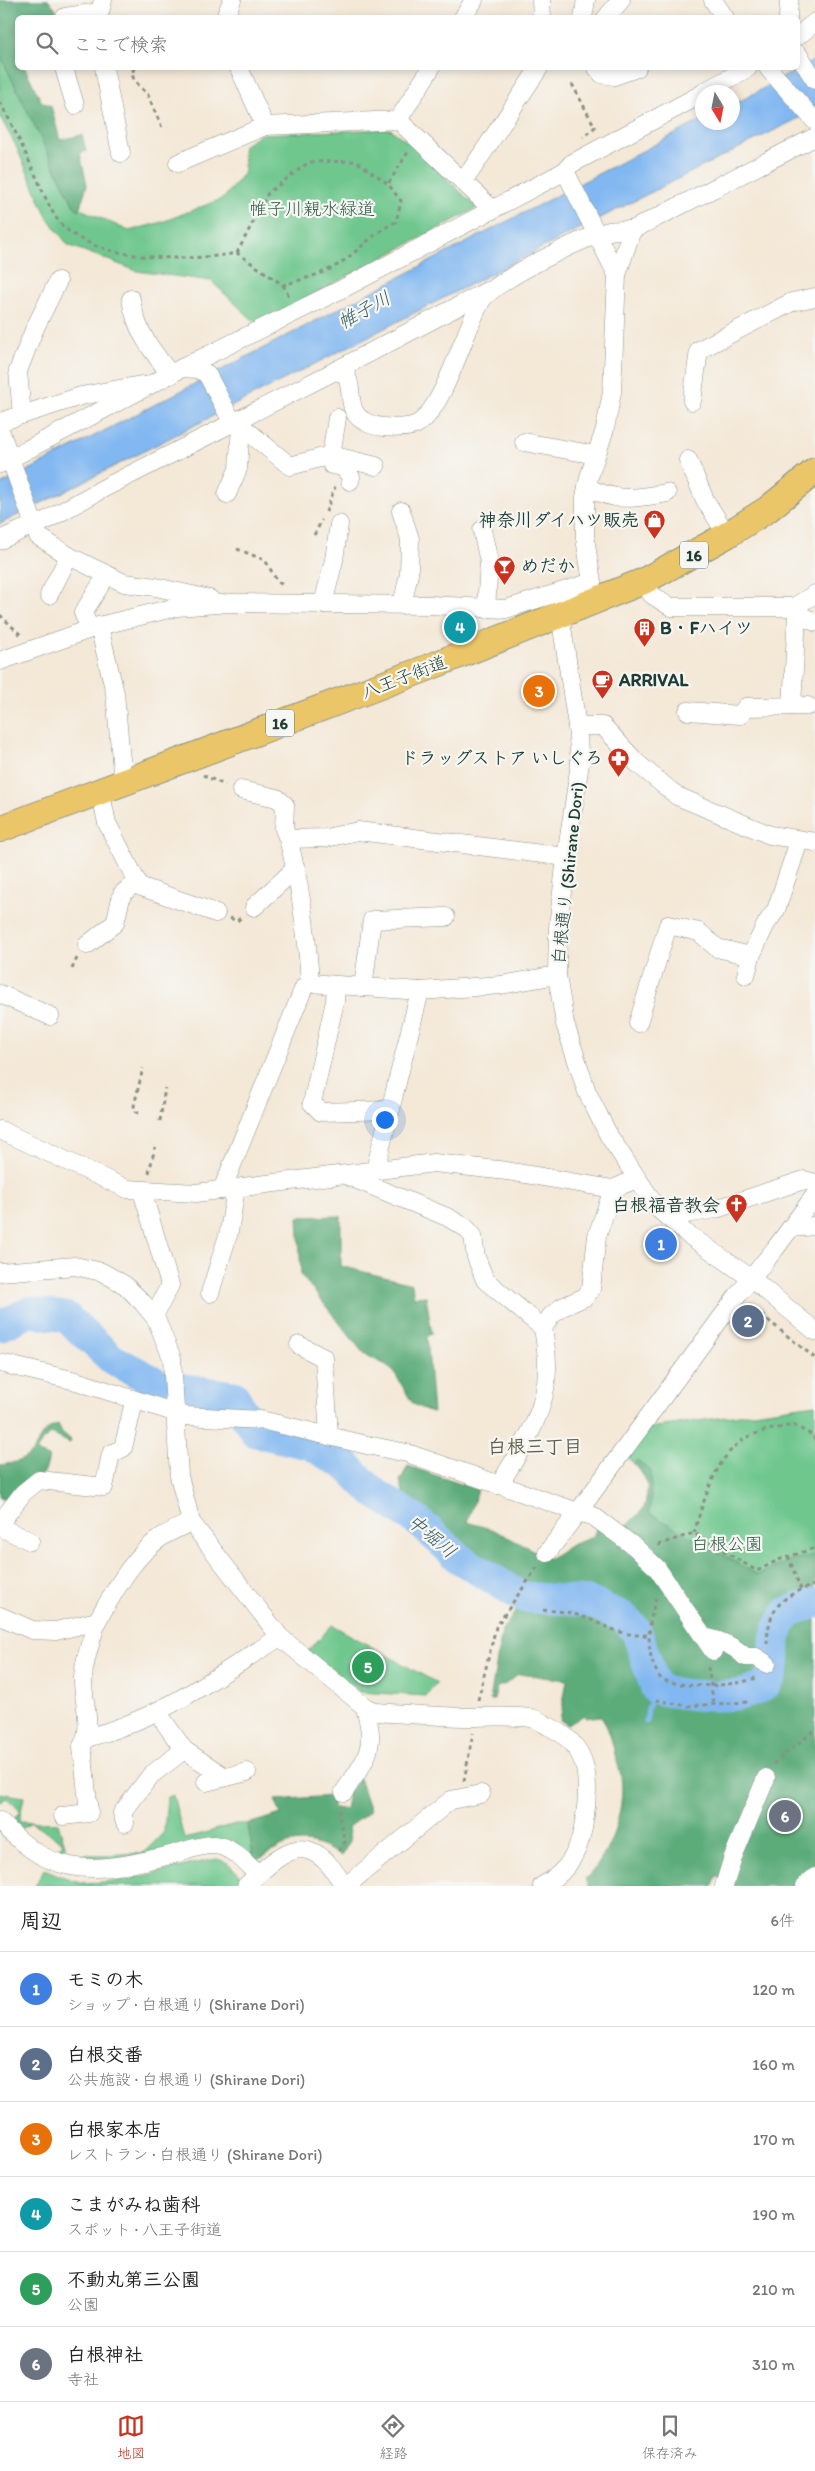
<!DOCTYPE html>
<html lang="ja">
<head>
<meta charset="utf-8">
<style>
	:root { --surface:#fff; --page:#f6f6f6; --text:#222; --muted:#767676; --line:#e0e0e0; --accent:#c8321e }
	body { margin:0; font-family:Itim,"Klee One",sans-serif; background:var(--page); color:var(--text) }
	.compass { position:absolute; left:695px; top:85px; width:45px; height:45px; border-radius:50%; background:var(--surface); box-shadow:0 2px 8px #0003; rotate:170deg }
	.you { position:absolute; left:384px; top:1119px; width:18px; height:18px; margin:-12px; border:4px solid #fff; border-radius:50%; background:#1a73e8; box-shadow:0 0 0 8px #1a73e833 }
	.badge { display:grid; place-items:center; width:32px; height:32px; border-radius:50%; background:var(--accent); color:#fff; font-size:16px; font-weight:700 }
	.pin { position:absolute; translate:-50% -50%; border:2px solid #fff; box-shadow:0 1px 5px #0006 }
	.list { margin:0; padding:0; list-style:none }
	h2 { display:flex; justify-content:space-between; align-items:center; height:65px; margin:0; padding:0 20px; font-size:21px }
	h2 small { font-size:16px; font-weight:400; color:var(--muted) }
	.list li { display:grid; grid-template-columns:32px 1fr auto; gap:15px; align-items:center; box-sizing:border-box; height:75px; padding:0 20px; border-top:1px solid var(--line) }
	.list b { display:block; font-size:19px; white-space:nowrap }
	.list p { margin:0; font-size:16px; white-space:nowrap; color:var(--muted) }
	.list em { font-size:16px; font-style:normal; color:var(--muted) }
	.icon { flex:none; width:28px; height:28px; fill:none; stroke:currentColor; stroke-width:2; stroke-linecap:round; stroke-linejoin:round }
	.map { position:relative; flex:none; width:815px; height:1886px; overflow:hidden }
	.search { position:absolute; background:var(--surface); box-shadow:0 2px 8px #0003; left:15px; right:15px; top:15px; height:55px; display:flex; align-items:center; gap:12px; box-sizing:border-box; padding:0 18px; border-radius:8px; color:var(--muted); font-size:19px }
	.sheet { height:515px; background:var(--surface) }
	nav { display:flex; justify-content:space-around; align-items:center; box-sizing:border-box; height:70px; border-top:1px solid var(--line); background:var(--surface); font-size:14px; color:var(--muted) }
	nav a { display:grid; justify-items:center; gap:2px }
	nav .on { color:var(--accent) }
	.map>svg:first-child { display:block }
	.green { fill:#6fc78e; stroke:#478261 }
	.forest { fill:#5bac79; stroke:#3d7456 }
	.water { fill:#82b8f1; stroke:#507a92 }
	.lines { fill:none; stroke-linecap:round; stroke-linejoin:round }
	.stream { stroke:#82b8f1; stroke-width:5 }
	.river { stroke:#82b8f1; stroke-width:31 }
	.minor-casing { stroke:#8a9286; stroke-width:19 }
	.highway-casing { stroke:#8a9286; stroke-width:28 }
	.path { stroke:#8a9286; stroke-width:3; stroke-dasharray:4 4; stroke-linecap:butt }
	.minor { stroke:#fff; stroke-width:18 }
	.highway { stroke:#ebc669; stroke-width:26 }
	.labels { text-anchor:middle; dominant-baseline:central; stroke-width:4.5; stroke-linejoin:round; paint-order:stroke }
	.shield { fill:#f6f6f2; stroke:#60746d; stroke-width:1 }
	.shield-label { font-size:16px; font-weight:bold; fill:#1f3d34 }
	.park-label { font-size:18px; fill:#33604a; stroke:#f6f6f2 }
	.poi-label { font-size:18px; font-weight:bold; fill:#1f3d34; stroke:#f6f6f2; text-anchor:end }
	.street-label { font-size:18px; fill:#1f3d34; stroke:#f6f6f2 }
	.water-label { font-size:19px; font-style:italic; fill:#385c63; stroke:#f6f6f2 }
	.neighbourhood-label { font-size:19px; font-weight:bold; fill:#645e4a; stroke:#f6f6f2 }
</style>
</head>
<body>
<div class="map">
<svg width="815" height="1886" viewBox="0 0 815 1886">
	<rect width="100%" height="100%" fill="#f6f6f2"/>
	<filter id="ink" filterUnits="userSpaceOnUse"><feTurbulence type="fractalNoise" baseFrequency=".02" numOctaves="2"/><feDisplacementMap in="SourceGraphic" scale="10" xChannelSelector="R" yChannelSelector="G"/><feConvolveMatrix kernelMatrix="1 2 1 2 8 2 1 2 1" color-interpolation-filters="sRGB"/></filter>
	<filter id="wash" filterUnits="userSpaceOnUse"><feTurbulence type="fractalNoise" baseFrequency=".0096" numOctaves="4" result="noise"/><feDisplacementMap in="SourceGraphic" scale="20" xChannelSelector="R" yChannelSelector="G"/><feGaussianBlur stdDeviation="1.12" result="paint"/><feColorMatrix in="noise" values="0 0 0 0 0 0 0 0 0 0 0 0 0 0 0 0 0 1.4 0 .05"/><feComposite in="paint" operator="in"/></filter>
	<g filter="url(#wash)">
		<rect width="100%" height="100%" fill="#f4e8d7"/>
		<!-- green -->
		<g class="green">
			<polygon points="0,55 74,206 129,231 162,222 224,198 244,172 243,146 261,134 390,129 412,145 477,208 257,324 211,281 137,271 68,245 47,217 15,144 0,117"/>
			<polygon points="815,1404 815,1600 618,1548 643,1520 648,1485 641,1470 627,1457 649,1428"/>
			<polygon points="332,1625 437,1683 426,1696 359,1692 308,1651"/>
			<path d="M0,1793l24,4 -5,24 39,2 10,31 31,1 45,-2 20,-21 3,-35 6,-2 11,44 51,-15h13l6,37 -22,-17c-47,6 -131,26 -175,9l6,-11 -32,-20 -13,9 -7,-8 9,-12 -14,-14 -6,5z"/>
			<path d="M217,1859l11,4 14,14 -9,9h-198l9,-17c12,5 24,10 36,13 40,4 97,-16 137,-23z"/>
		</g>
		<!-- forest -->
		<g class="forest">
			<polygon points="0,0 49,0 61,17 18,18 18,68 25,68 41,101 51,106 60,140 82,135 86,151 80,153 87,185 79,210 74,206 0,55"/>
			<polygon points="341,1216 341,1266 412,1284 414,1297 426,1296 432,1334 427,1336 433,1413 413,1404 394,1372 384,1364 364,1354 301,1275 298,1217"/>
			<path d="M58,1424l4,8 9,8 -1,3 -19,-9 -9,7 -6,11 13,5 -4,15 -36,28 -9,-3v-32c10,-1 22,-4 29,-10 13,-11 6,-22 29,-31z"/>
			<path d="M637,1460l14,11v27l-2,15 109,62 31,-14 26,-6v315l-20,16h-68l-10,-11 -4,11h-125l-3,-7c24,-21 41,-69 36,-102 -1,-7 -4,-15 -6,-22 -3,-14 -6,-28 -15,-39l-14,2 -2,-3 -16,10 -8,-5 7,-40 -49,-6 -12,10 -9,3 -3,13h-4l12,-69 28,-41 -74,-47 -52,-47 -4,-15 8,-15 70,24 -11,32 27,8 56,29 21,-14 22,-8 7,-18 21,11c7,-7 18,-14 23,-23 9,-14 1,-33 -10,-43z"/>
			<path d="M359,1778l11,33 -22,16 2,14 -9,15c-23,-14 -42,-20 -66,-6 -8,4 -12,8 -21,11l-6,-37 33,-10 -6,-14 56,-4 2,12 12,1 3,-16z"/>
		</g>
		<!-- water -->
		<path class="water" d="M815,60v50c-273,136 -543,277 -815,414v-39l702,-365v2h30l1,-17z"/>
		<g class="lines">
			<!-- stream -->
			<polyline class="stream" points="646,1722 648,1708 656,1689"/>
			<!-- river -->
			<path class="river" d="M0,1326l29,-14 37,5 46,42 51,27 71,10 21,36 56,13 36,21 25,25 48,32 40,36 62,38 67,5 34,15 13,13 20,59c26,6 104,18 116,-15 5,-12 1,-25 4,-38 1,-8 8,-17 12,-24l27,-9"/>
		</g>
	</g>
	<g filter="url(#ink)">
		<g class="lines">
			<defs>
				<g id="minor">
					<polyline points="541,0 542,18"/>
					<polyline points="713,0 725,18"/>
					<polyline points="65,17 100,12 103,0"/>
					<polyline points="225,18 232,0"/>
					<polyline points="463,18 474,0"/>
					<polyline points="583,18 586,0"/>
					<polyline points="606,18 621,0"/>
					<polyline points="788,18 789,0"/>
					<polyline points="798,36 815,22"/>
					<polyline points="798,54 815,80"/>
					<polyline points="64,68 75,105"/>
					<polyline points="104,68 121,153"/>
					<polyline points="239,68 265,126 398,120 493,210"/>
					<polyline points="597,68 602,74 614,76 637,68"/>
					<polyline points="768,68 815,121"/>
					<polyline points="704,92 748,68"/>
					<polyline points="398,120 431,68"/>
					<polyline points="178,163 265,126"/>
					<polyline points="565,171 571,164 702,94"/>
					<polyline points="464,181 539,68"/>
					<polyline points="617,275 632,230 815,137"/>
					<path d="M131,299c5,33 20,50 40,76"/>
					<polyline points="335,371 487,291"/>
					<polyline points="692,401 699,350 792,302 815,297"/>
					<polyline points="22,415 18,371 34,330 58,281"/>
					<polyline points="337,418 331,455 332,465 343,467 351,477 350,481"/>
					<polyline points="0,422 81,396 141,385"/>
					<polyline points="0,430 38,536 69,556 124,583 156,587 210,599"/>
					<polyline points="524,442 596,455"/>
					<polyline points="688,460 705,500 727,535"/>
					<polyline points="0,464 182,368 197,369 207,374 229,416 290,466 331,455 376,466"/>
					<path d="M587,487c31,16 47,11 80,6"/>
					<polyline points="227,494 238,469 241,427"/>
					<polyline points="401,511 410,539 409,574 402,605"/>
					<polyline points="482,530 489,562 486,609"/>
					<path d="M0,540l24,-11 10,-2 72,-40 229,-116 11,3c6,12 3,25 8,37 5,10 18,15 29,16 10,1 24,2 34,-3 27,-14 48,-97 65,-124 12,-19 103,-64 127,-69 7,-1 15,-1 23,-1"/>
					<polyline points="644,581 652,595 671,607 794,607 815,594"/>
					<polyline points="49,595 69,556"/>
					<polyline points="323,604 334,560 339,524"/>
					<polyline points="794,607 797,614 815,622"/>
					<polyline points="560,614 577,726 580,763 566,857 558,927 557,975 565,1024 587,1092 609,1136 657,1208 686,1233 752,1279 815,1331"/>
					<polyline points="99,626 115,693 123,782"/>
					<polyline points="90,629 83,613 106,576"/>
					<polyline points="0,661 99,626 177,607 230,603 430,605 506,609 592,582 585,538 585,497 589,477 605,429 612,392 617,275 565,171 344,288 182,368"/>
					<polyline points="792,706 797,614"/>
					<polyline points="688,711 740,715 746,707 808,706"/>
					<polyline points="577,726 603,726 637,763 677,796 770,835 815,842"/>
					<polyline points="100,790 107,823 139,886 216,913"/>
					<polyline points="241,790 277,798 285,805 284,829 288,839"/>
					<polyline points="254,907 296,868"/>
					<polyline points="87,945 115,923 122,894 137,881"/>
					<path d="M557,975l-56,10 -81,6 -110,-8c-3,-48 -9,-97 -22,-144l38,-1 32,-7 208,26"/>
					<polyline points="746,975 751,956 766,924 776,910 799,841"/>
					<polyline points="336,987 335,1001 312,1103 321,1112 391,1110"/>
					<polyline points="363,987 372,920 446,917"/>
					<polyline points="0,994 50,1016"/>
					<polyline points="638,1023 668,925 699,932 717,948 751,956"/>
					<polyline points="0,1130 127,1189 196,1193 434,1163 507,1171 613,1189 636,1179"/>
					<polyline points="375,1170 420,991"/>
					<path d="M345,1175l102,42 19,11 7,8 3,21 9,23 58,48c2,12 4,25 4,38 1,45 -25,82 -48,119"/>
					<polyline points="222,1190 304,987 310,983"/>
					<polyline points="142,1191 170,1285 154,1316"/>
					<polyline points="668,1217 716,1209 804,1180 815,1183"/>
					<polyline points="791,1228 815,1226"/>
					<path d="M0,1272l75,-6 27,6 23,13 18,18 13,16 16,39 7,118 12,46 89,115 85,70 11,5c29,2 58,4 87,5 22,0 46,-2 68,1 6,1 12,5 17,8 41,19 42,51 37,90 -4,31 -14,55 -43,70"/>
					<polyline points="210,1293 229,1232 236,1188"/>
					<polyline points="543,1328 551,1316 562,1307 585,1297 591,1289 597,1236 613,1189"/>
					<polyline points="299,1345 324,1358 329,1436"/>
					<polyline points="0,1363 76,1381 186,1416 261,1420 367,1445 407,1453 578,1512 738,1295 775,1249 815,1195"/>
					<polyline points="0,1523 23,1493 39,1480 104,1487 111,1454 123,1448 134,1402"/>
					<polyline points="0,1527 30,1541"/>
					<polyline points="547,1553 578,1512 593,1516 635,1547 657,1568 713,1651"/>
					<path d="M0,1616l32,14 24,1 41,-10c18,-30 34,-62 63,-83 9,-6 21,-11 31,-16"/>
					<path d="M704,1637c15,3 30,8 41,20h11l11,7"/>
					<polyline points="158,1713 184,1750 225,1777"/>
					<path d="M86,1738c73,-18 131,-62 194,-101"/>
					<polyline points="206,1782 247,1772"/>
					<path d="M344,1792c10,-16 26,-33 26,-53 1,-10 -3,-22 -5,-32"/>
					<path d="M63,1816l26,-3 -7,-67c12,-19 0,-47 1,-68 1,-20 9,-38 14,-57"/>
					<path d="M0,1821c55,61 97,51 170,34 13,-3 31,-11 44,-10 18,1 32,18 43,29"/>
					<polyline points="125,1823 122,1813 151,1775 184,1750"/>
					<path d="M246,1886c40,-39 64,-58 98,0"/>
					<polyline points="346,1886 451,1800 481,1794"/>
					<polyline points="724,1886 733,1857 766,1778"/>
					<polyline points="805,1886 815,1877"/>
				</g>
				<polyline id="highway" points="0,829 422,670 644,581 727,535 768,509 815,471"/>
			</defs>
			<!-- minor casing -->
			<use href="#minor" class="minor-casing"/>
			<!-- highway casing -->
			<use href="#highway" class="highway-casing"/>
			<!-- path -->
			<g class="path">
				<polyline points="134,68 132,74 134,80 148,95 163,130"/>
				<polyline points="572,84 595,127 583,137"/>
				<path d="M0,102c13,24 24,48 35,72 7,15 13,32 22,45 31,44 133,43 180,34l46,32c20,-6 42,-11 59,-23 19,-13 32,-30 54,-40l5,-21 -13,-17 20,-32"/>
				<polyline points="237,253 268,193 309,162 356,161 388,184"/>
				<polyline points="283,285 289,296"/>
				<polyline points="326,512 335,487"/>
				<polyline points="314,535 322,520"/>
				<polyline points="237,549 265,560 277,581 284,586"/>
				<polyline points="0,615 22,636"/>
				<polyline points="203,775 225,785"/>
				<polyline points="230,918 237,921 242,917"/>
				<polyline points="72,969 77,958"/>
				<polyline points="139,1113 136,1112 134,1106 143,1068"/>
				<polyline points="160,1121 165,1088"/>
				<polyline points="149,1173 155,1147"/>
				<polyline points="749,1305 815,1358"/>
				<path d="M694,1533c9,-31 23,-81 54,-96 14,-7 30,-9 45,-12l21,11 1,4"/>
				<polyline points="658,1545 694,1533 757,1571 778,1560 815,1548"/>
				<polyline points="788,1556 801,1590"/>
				<path d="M656,1598c-8,27 -12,57 5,81 23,10 74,8 97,-2"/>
				<path d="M543,1610c10,1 22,1 31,4 29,8 42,23 74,21"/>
				<path d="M767,1644c1,-35 14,-49 48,-59"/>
				<polyline points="708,1667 714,1705"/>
				<polyline points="478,1700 496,1627 538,1566"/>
				<polyline points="656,1700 688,1706 746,1702 748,1705"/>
				<polyline points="773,1764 815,1730"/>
				<polyline points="464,1781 473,1733"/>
				<polyline points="339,1851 345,1842 339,1815 340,1808"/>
			</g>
			<!-- minor -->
			<use href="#minor" class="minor"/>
			<!-- highway -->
			<use href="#highway" class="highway"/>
		</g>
	</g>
	<!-- icons -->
	<defs>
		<symbol id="shop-pin" viewBox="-11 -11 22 30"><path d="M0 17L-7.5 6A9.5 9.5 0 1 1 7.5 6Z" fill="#c8321e" stroke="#f6f6f2"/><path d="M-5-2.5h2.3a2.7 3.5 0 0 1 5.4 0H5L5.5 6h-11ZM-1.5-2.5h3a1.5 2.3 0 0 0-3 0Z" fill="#fff"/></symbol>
		<symbol id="bar-pin" viewBox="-11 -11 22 30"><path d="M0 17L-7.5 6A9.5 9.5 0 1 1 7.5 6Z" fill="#c8321e" stroke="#f6f6f2"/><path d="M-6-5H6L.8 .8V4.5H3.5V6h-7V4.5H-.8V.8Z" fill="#fff"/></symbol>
		<symbol id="building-pin" viewBox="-11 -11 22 30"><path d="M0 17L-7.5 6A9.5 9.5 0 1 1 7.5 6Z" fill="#c8321e" stroke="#f6f6f2"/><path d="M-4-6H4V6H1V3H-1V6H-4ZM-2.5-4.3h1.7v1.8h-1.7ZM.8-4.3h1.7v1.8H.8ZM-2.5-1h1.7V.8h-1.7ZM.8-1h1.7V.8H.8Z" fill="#fff"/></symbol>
		<symbol id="cafe-pin" viewBox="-11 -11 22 30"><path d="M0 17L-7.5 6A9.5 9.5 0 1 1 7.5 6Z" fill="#c8321e" stroke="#f6f6f2"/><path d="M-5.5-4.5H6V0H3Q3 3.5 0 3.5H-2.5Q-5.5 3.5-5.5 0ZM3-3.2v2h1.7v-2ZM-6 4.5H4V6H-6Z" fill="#fff"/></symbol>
		<symbol id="pharmacy-pin" viewBox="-11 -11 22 30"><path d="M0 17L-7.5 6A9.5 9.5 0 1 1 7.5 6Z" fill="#c8321e" stroke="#f6f6f2"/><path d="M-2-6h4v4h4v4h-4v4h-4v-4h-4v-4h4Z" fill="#fff"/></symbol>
		<symbol id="church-pin" viewBox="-11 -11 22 30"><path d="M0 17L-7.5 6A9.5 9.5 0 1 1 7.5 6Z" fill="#c8321e" stroke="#f6f6f2"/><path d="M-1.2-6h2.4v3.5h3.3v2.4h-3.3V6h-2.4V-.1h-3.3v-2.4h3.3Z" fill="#fff"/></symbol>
	</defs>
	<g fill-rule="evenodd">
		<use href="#shop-pin" x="642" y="508" width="25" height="34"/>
		<use href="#bar-pin" x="492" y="554" width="25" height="34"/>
		<use href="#building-pin" x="632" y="616" width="25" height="34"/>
		<use href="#cafe-pin" x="590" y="668" width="25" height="34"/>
		<use href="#pharmacy-pin" x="606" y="746" width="25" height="34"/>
		<use href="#church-pin" x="724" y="1192" width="25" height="34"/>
	</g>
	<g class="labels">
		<!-- shield labels -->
		<g class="shield">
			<rect x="680" y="541.5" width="28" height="27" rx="4"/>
			<rect x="266" y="709.5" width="28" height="27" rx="4"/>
		</g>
		<g class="shield-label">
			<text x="694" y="555">16</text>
			<text x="280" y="723">16</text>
		</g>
		<!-- park labels -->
		<g class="park-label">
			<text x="312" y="209">帷子川親水緑道</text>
			<text x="727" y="1544">白根公園</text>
		</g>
		<!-- poi labels -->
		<g class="poi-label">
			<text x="639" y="520">神奈川ダイハツ販売</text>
			<text x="521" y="566" text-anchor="start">めだか</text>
			<text x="660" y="628" text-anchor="start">B・Fハイツ</text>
			<text x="619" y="680" text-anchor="start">ARRIVAL</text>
			<text x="603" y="758">ドラッグストア いしぐろ</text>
			<text x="720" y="1205">白根福音教会</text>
		</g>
		<!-- street labels -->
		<g class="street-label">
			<text transform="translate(404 677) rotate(-21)">八王子街道</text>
			<text transform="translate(568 873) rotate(-84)">白根通り (Shirane Dori)</text>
		</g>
		<!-- water labels -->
		<g class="water-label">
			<text transform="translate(364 310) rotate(-29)">帷子川</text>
			<text transform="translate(432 1536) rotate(40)">中堀川</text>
		</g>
		<!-- neighbourhood labels -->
		<g class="neighbourhood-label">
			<text x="535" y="1446">白根三丁目</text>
		</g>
	</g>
</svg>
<svg class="compass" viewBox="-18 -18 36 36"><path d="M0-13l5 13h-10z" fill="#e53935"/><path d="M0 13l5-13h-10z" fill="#767676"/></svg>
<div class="you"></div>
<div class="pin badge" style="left:661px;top:1244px;background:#3f7fe0">1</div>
<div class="pin badge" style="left:748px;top:1321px;background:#5c6f8a">2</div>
<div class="pin badge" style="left:539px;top:691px;background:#e8710a">3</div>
<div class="pin badge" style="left:460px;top:627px;background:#0f9aa8">4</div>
<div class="pin badge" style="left:368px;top:1667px;background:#2e9e5b">5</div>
<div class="pin badge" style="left:785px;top:1816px;background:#6b7280">6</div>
<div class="search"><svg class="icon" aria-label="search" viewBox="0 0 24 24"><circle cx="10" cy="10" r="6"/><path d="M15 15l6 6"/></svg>ここで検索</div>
</div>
<section class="sheet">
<h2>周辺<small>6件</small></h2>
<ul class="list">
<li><span class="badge" style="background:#3f7fe0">1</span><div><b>モミの木</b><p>ショップ · 白根通り (Shirane Dori)</p></div><em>120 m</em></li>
<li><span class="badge" style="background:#5c6f8a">2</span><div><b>白根交番</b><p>公共施設 · 白根通り (Shirane Dori)</p></div><em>160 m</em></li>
<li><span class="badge" style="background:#e8710a">3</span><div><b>白根家本店</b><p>レストラン · 白根通り (Shirane Dori)</p></div><em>170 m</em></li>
<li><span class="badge" style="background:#0f9aa8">4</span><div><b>こまがみね歯科</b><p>スポット · 八王子街道</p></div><em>190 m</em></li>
<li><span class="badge" style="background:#2e9e5b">5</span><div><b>不動丸第三公園</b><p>公園</p></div><em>210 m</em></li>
<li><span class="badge" style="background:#6b7280">6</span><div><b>白根神社</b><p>寺社</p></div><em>310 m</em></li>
</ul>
</section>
<nav>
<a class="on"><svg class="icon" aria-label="map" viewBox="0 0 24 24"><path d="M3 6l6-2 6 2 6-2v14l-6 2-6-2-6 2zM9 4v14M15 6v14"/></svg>地図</a>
<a><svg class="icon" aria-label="directions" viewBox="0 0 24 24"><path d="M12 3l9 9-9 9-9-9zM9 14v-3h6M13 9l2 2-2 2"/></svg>経路</a>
<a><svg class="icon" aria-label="saved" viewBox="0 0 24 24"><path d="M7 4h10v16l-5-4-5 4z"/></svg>保存済み</a>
</nav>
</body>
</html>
